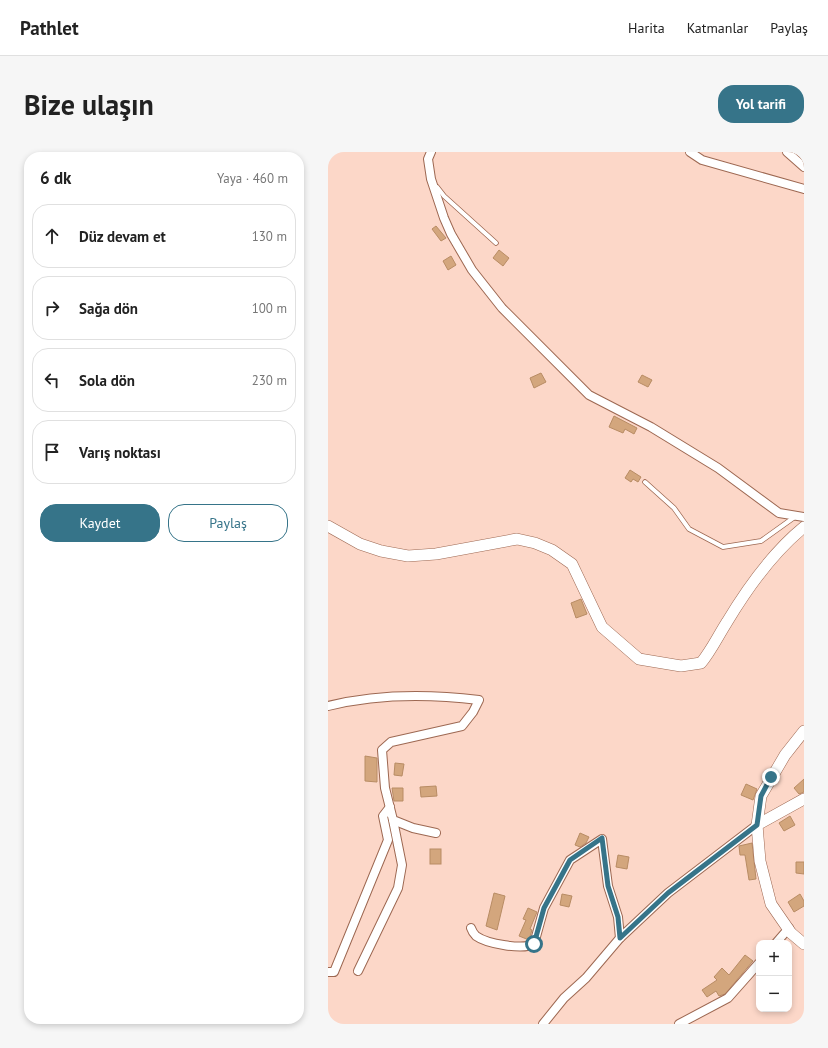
<!DOCTYPE html>
<html lang="tr">
<head>
<meta charset="utf-8">
<style>
	:root { --surface:#fff; --page:#f6f6f6; --text:#222; --muted:#767676; --line:#e0e0e0; --accent:#367489 }
	body { margin:0; font-family:"PT Sans",sans-serif; background:var(--page); color:var(--text) }
	.controls { position:absolute; right:12px; bottom:12px; display:grid; overflow:hidden; border-radius:8px; box-shadow:0 2px 6px #0003 }
	.controls button { width:36px; height:36px; display:grid; place-items:center; padding:0; border:0; border-bottom:1px solid var(--line); background:var(--surface); color:var(--text); font:20px sans-serif }
	.stop { position:absolute; width:12px; height:12px; margin:-9px; border:3px solid #367489; border-radius:50%; background:#fff }
	.stop.end { background:#367489; border-color:#fff; box-shadow:0 1px 4px #0008 }
	.list { margin:0; padding:0; list-style:none }
	h2 { display:flex; justify-content:space-between; align-items:center; height:52px; margin:0; padding:0 16px; font-size:17px }
	h2 small { font-size:13px; font-weight:400; color:var(--muted) }
	.list li { display:grid; grid-template-columns:26px 1fr auto; gap:12px; align-items:center; box-sizing:border-box; height:64px; margin:0 8px 8px; padding:0 8px; border:1px solid var(--line); border-radius:16px }
	.list b { display:block; font-size:15px; white-space:nowrap }
	.list em { font-size:13px; font-style:normal; color:var(--muted) }
	.actions { display:flex; gap:8px; padding:12px 16px }
	.actions a { flex:1; padding:9px 0; border:1px solid var(--accent); border-radius:16px; text-align:center; font-size:14px; color:var(--accent) }
	.actions .main { background:var(--accent); color:#fff }
	.icon { flex:none; width:22px; height:22px; fill:none; stroke:currentColor; stroke-width:2; stroke-linecap:round; stroke-linejoin:round }
	.map { position:relative; flex:none; width:476px; height:872px; overflow:hidden; border-radius:16px }
	header { display:flex; align-items:center; gap:24px; box-sizing:border-box; height:56px; padding:0 20px; background:var(--surface); border-bottom:1px solid var(--line) }
	header strong { font-size:19px }
	nav { display:flex; gap:22px; margin-inline-start:auto; font-size:14px }
	.intro { display:flex; align-items:center; justify-content:space-between; box-sizing:border-box; height:96px; padding:0 24px }
	h1 { margin:0; font-size:28px }
	.button { padding:10px 18px; border-radius:16px; background:var(--accent); color:#fff; font-size:14px; font-weight:700 }
	main { display:flex; gap:24px; padding:0 24px }
	aside { flex:1; background:var(--surface); border-radius:16px; box-shadow:0 2px 6px #0003 }
	.map>svg:first-child { display:block }
	.building { fill:#d3a67d; stroke:#b88c64 }
	.lines { fill:none; stroke-linecap:round; stroke-linejoin:round }
	.lane-casing { stroke:#9d6852; stroke-width:5.5 }
	.street-casing { stroke:#9d6852; stroke-width:10 }
	.secondary-casing { stroke:#9d6852; stroke-width:12 }
	.lane { stroke:#fff; stroke-width:4 }
	.street { stroke:#fff; stroke-width:8 }
	.secondary { stroke:#fff; stroke-width:11 }
	.route { stroke:#367489; stroke-width:5 }
</style>
</head>
<body>
<header>
<strong>Pathlet</strong>
<nav><a>Harita</a><a>Katmanlar</a><a>Paylaş</a></nav>
</header>
<div class="intro"><h1>Bize ulaşın</h1><a class="button">Yol tarifi</a></div>
<main>
<aside>
<h2>6 dk<small>Yaya · 460 m</small></h2>
<ul class="list">
<li><svg class="icon" aria-label="ahead" viewBox="0 0 24 24"><path d="M12 20V5M6 11l6-6 6 6"/></svg><div><b>Düz devam et</b></div><em>130 m</em></li>
<li><svg class="icon" aria-label="right" viewBox="0 0 24 24"><path d="M7 20v-9h11M14 6l5 5-5 5"/></svg><div><b>Sağa dön</b></div><em>100 m</em></li>
<li><svg class="icon" aria-label="left" viewBox="0 0 24 24"><path d="M17 20v-9H6M10 6l-5 5 5 5"/></svg><div><b>Sola dön</b></div><em>230 m</em></li>
<li><svg class="icon" aria-label="arrive" viewBox="0 0 24 24"><path d="M6 21V4h12l-3 4 3 4H6"/></svg><div><b>Varış noktası</b></div></li>
</ul>
<div class="actions"><a class="main">Kaydet</a><a>Paylaş</a></div>
</aside>
<div class="map">
<svg width="476" height="872" viewBox="0 0 476 872">
	<rect width="100%" height="100%" fill="#fcd7c8"/>
	<!-- building -->
	<g class="building">
		<polygon points="108,74 118,86 113,89 104,77"/>
		<polygon points="171,98 181,106 175,114 165,106"/>
		<polygon points="123,104 128,113 120,118 115,109"/>
		<polygon points="213,221 218,230 206,236 202,226"/>
		<polygon points="314,223 324,228 320,235 310,230"/>
		<polygon points="286,264 309,276 306,282 297,277 295,281 281,275"/>
		<polygon points="302,318 313,325 310,330 305,327 303,330 297,326"/>
		<polygon points="253,447 259,462 248,466 243,451"/>
		<polygon points="37,604 49,606 49,630 37,629"/>
		<polygon points="67,611 76,612 74,624 66,623"/>
		<polygon points="476,627 476,640 471,642 466,636"/>
		<polygon points="418,632 429,637 425,648 413,643"/>
		<polygon points="108,634 109,644 93,645 92,635"/>
		<polygon points="64,636 75,636 75,649 66,649"/>
		<polygon points="462,664 467,673 456,679 451,671"/>
		<polygon points="252,681 261,685 258,691 252,695 247,693"/>
		<polygon points="424,691 428,727 421,728 417,703 412,703 411,694"/>
		<rect x="102" y="697" width="11" height="15"/>
		<polygon points="290,703 301,705 299,717 288,715"/>
		<polygon points="468,710 476,710 476,722 468,721"/>
		<polygon points="166,741 177,744 169,778 158,774"/>
		<polygon points="234,742 244,744 241,755 232,753"/>
		<polygon points="472,742 476,749 476,754 466,760 460,750"/>
		<polygon points="200,756 209,760 202,777 204,778 201,788 191,784 198,768 195,767"/>
		<polygon points="417,803 425,809 397,842 391,844 388,839 379,845 374,838 389,828 386,825 394,816 401,823"/>
	</g>
	<g class="lines">
		<defs>
			<g id="lane">
				<polyline points="109,35 116,44 168,91"/>
				<polyline points="317,330 346,356 361,377 395,395 433,389 468,364"/>
			</g>
			<g id="street">
				<polyline points="103,0 100,7 103,27 116,66 123,82 144,118 174,156 261,243 323,275 390,316 451,361 476,365"/>
				<polyline points="362,0 374,8 476,37"/>
				<polyline points="459,0 476,15"/>
				<path d="M0,554c48,-12 102,-12 151,-6l-6,12 -11,14 -71,16 -9,8 3,38 8,32 20,8 23,5"/>
				<path d="M143,776c1,3 3,6 5,8 11,8 47,14 58,8l10,-36 26,-48 32,-21 6,47 10,31 2,21"/>
				<polyline points="448,791 461,776"/>
				<polyline points="30,819 70,736 74,713 65,668"/>
				<polyline points="0,820 6,820 60,688 55,664 62,655"/>
				<polyline points="215,872 236,846 258,826 292,786 340,741 429,673"/>
				<polyline points="351,872 400,846 431,811"/>
			</g>
			<g id="secondary">
				<path d="M0,374l32,18 21,7 27,5 28,-2 81,-15 18,4 17,7 20,14 30,63 37,32 42,7 20,-3c10,-12 17,-27 26,-41 21,-35 45,-69 77,-95"/>
				<polyline points="476,579 457,603 433,644 429,673 432,709 443,752 463,781 476,792"/>
				<polyline points="429,673 476,647"/>
			</g>
		</defs>
		<!-- lane casing -->
		<use href="#lane" class="lane-casing"/>
		<!-- street casing -->
		<use href="#street" class="street-casing"/>
		<!-- secondary casing -->
		<use href="#secondary" class="secondary-casing"/>
		<!-- lane -->
		<use href="#lane" class="lane"/>
		<!-- street -->
		<use href="#street" class="street"/>
		<!-- secondary -->
		<use href="#secondary" class="secondary"/>
	</g>
	<g class="lines">
		<!-- route -->
		<polyline class="route" points="206,792 216,756 242,708 274,686 280,734 290,765 292,786 340,741 429,673 433,644 443,625"/>
	</g>
</svg>
<div class="controls">
<button>+</button>
<button>−</button>
</div>
<div class="stop" style="left:206px;top:792px"></div>
<div class="stop end" style="left:443px;top:625px"></div>
</div>
</main>
</body>
</html>
